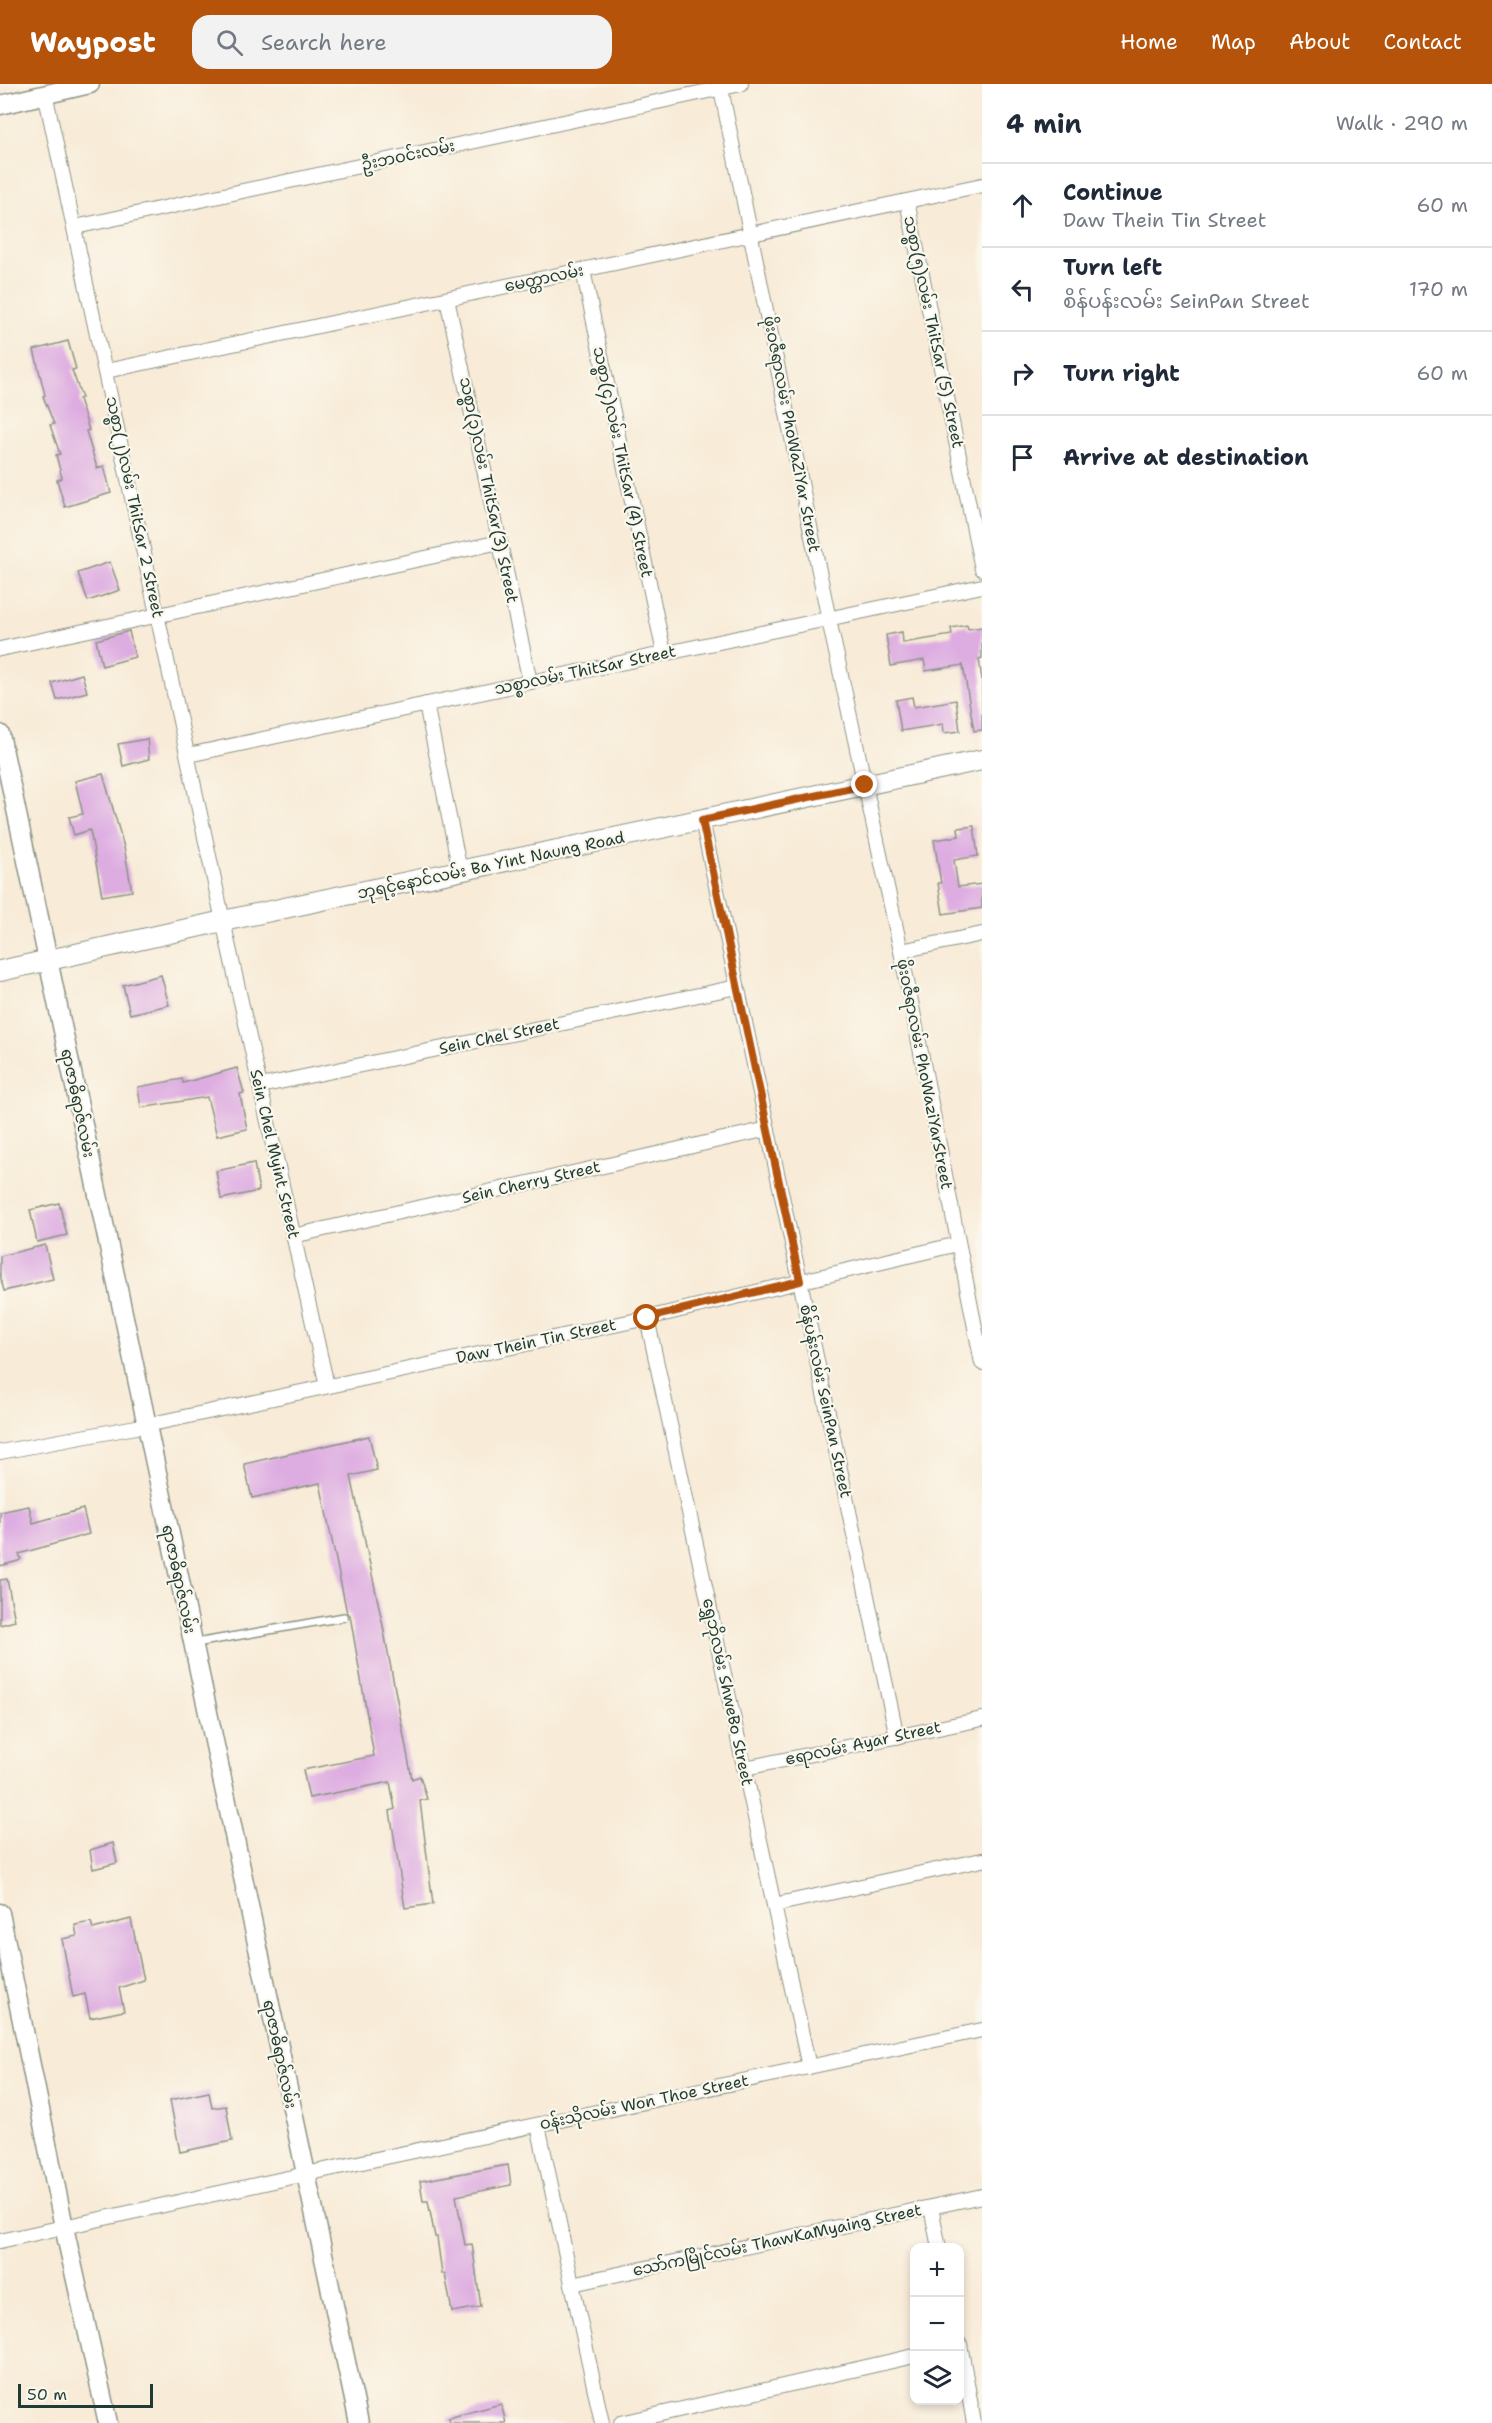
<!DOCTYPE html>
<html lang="en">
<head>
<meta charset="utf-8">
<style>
	:root { --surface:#fff; --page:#f2f2f3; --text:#1f2937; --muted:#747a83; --line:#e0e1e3; --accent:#b45309 }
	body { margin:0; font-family:"Shantell Sans","Noto Sans Myanmar",sans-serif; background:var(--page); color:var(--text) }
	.controls { position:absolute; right:18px; bottom:18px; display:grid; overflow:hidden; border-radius:12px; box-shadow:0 3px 9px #0003 }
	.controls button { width:54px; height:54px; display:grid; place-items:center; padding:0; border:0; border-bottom:2px solid var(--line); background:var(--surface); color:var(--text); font:30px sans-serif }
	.scale { position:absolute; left:18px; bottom:15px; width:135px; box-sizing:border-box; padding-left:6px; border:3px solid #1f3d34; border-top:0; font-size:16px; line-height:21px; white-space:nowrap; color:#1f3d34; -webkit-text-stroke:4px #fbf7ec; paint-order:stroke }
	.stop { position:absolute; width:18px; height:18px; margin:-14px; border:4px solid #b45309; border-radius:50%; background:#fff }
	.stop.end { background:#b45309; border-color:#fff; box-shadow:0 2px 6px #0008 }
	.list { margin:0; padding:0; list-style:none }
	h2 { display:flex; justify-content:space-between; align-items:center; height:78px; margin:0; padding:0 24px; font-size:26px }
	h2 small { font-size:20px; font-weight:400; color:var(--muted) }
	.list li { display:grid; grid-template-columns:39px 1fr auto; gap:18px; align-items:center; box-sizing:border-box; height:84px; padding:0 24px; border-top:2px solid var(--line) }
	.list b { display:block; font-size:22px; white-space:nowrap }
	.list p { margin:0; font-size:20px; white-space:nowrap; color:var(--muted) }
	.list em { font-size:20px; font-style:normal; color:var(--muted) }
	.icon { flex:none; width:33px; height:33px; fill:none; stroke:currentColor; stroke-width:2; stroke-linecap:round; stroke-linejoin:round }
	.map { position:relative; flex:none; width:982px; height:2339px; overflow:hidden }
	header { display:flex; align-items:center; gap:36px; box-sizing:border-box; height:84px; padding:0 30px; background:var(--accent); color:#fff }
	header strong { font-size:28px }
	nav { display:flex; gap:33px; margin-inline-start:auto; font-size:21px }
	.search { width:420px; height:54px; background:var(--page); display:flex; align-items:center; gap:15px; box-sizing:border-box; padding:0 21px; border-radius:18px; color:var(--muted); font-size:22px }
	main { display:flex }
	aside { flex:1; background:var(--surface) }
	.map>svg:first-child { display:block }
	.building { fill:#ddace1 }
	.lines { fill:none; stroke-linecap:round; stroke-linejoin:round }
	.service-casing { stroke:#8c9486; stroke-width:10 }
	.minor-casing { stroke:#8c9486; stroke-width:16 }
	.tertiary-casing { stroke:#8c9486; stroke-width:21 }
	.secondary-casing { stroke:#8c9486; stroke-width:22 }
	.service { stroke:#fff; stroke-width:7 }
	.minor { stroke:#fff; stroke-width:14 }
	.tertiary { stroke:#fff; stroke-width:18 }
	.secondary { stroke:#fff; stroke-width:20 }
	.route { stroke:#b45309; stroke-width:8 }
	.labels { text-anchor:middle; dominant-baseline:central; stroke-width:4.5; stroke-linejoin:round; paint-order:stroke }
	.street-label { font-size:16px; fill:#1f3d34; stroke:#fbf7ec }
</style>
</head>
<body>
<header>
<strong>Waypost</strong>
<div class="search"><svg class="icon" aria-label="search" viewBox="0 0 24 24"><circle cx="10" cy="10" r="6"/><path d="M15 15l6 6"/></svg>Search here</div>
<nav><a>Home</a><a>Map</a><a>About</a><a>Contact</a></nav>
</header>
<main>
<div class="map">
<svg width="982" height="2339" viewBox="0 0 982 2339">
	<rect width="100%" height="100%" fill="#fbf7ec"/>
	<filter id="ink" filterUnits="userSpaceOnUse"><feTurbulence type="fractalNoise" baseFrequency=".0167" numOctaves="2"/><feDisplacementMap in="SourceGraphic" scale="12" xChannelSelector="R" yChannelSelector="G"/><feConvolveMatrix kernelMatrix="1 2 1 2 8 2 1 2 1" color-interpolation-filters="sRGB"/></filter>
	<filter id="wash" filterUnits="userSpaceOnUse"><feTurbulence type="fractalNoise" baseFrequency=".008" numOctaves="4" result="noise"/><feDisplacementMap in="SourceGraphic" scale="24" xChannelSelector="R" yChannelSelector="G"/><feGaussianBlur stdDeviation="1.35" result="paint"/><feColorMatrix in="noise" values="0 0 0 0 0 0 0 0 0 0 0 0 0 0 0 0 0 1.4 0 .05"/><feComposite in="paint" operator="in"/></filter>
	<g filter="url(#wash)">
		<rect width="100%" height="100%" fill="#f8ebd7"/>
		<g id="blocks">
			<!-- building -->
			<g class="building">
				<polygon points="68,257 76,285 72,286 82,314 79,315 89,346 86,347 97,384 104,382 111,409 65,423 57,396 62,394 56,371 60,370 50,341 54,340 43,312 45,311 34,266"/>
				<polygon points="110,478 120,506 88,517 78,489"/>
				<polygon points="967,541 968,545 982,543 982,574 979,575 982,596 982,646 974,647 963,581 926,587 924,576 891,582 886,551 902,548 903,559 952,551 951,544"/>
				<polygon points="129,547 135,573 102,582 96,556"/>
				<polygon points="82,590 87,608 57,616 52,599"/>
				<polygon points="912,613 914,623 956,616 960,647 944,649 943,640 901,647 896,616"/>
				<polygon points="147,655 149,675 123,682 118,660"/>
				<polygon points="103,690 124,763 132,807 102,812 90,746 74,751 69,733 83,730 75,697"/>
				<polygon points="974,742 978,772 954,776 958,803 982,800 982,824 943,830 938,799 941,799 934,756 959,752 958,744"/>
				<polygon points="161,891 169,921 130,930 123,901"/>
				<polygon points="237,984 244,1009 240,1010 247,1045 217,1052 207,1013 141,1024 138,1003 182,995 183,999"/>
				<polygon points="254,1079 259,1107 221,1115 216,1087"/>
				<polygon points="59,1119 67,1151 37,1158 30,1126"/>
				<polygon points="45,1161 53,1195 4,1207 0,1191 0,1172"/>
				<polygon points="369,1352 377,1386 351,1392 382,1537 412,1695 420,1692 427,1715 420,1717 433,1820 405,1824 390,1727 395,1725 390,1698 309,1714 303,1686 374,1672 350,1531 347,1529 320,1399 252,1414 244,1380"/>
				<polygon points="29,1422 33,1439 83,1425 89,1450 19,1470 21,1475 18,1477 0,1482 0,1428"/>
				<polygon points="7,1495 15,1537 0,1541 0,1496"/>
				<polygon points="113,1759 117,1779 93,1785 90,1766"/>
				<polygon points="131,1835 144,1896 119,1904 124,1927 90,1934 85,1910 73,1913 62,1855 77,1852 75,1841 91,1838 93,1845"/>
				<polygon points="209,2008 212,2024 226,2022 232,2057 180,2068 170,2016"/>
				<polygon points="508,2081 511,2101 456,2112 465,2161 472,2160 481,2223 452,2228 445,2190 442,2190 437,2153 435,2153 428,2117 423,2117 420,2097"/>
				<polygon points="501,2320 506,2339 449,2339 448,2334"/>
			</g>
		</g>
	</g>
	<g filter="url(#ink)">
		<use href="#blocks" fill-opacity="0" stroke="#8c9486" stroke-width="1.5"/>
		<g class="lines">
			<defs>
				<polyline id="service" points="196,1559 344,1533"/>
				<g id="minor">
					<polyline points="720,0 829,536 901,867 982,1279"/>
					<polyline points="45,9 223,837 327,1302"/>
					<polyline points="907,117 982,485"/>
					<polyline points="75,143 741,0"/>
					<polyline points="583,186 664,569"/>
					<polyline points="447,215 530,598"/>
					<polyline points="106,287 982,101"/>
					<polyline points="0,565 500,458"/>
					<polyline points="426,620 460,787"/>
					<polyline points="188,671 982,502"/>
					<polyline points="702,736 897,1653"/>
					<polyline points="901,867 982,850"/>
					<polyline points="260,1002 737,903"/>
					<polyline points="293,1152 768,1045"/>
					<polyline points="647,1234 809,1983"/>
					<polyline points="0,1368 147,1341 647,1234 958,1160"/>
					<polyline points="745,1684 982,1635"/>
					<polyline points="774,1821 982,1776"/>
					<polyline points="538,2041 602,2339"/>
					<polyline points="931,2123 939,2164"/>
					<polyline points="0,2157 306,2090 982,1946"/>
					<polyline points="572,2200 982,2112"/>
					<polyline points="960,2260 974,2339"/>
					<polyline points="621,2339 914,2272"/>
				</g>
				<g id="tertiary">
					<polyline points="0,21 90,0"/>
					<polyline points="0,650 359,2339"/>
					<polyline points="0,1829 64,2143 108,2339"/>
				</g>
				<polyline id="secondary" points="0,887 223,837 982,676"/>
			</defs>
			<!-- service casing -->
			<use href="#service" class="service-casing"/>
			<!-- minor casing -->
			<use href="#minor" class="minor-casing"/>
			<!-- tertiary casing -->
			<use href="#tertiary" class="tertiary-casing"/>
			<!-- secondary casing -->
			<use href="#secondary" class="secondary-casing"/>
			<!-- service -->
			<use href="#service" class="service"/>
			<!-- minor -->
			<use href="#minor" class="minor"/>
			<!-- tertiary -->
			<use href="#tertiary" class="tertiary"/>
			<!-- secondary -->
			<use href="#secondary" class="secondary"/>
		</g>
	</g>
	<g class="lines" filter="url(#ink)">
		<!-- route -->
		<polyline class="route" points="647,1234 800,1197 702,736 865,701"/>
	</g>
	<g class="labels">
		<!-- street labels -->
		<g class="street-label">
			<text transform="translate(408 71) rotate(-12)">ဦးဘဝင်းလမ်း</text>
			<text transform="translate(544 194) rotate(-12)">မေတ္တာလမ်း</text>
			<text transform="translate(934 248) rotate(78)">သစ္စာ(၅)လမ်း ThitSar (5) Street</text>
			<text transform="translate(792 350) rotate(79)">ဖိုးဝဇီရာလမ်း PhoWaZiYar Street</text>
			<text transform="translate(623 378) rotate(78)">သစ္စာ(၄)လမ်း ThitSar (4) Street</text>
			<text transform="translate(489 406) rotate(78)">သစ္စာ(၃)လမ်း ThitSar(3) Street</text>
			<text transform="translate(135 423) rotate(78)">သစ္စာ(၂)လမ်း ThitSar 2 Street</text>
			<text transform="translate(585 586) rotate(-12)">သစ္စာလမ်း ThitSar Street</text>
			<text transform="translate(491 781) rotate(-12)">ဘုရင့်နောင်လမ်း Ba Yint Naung Road</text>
			<text transform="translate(499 952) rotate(-12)">Sein Chel Street</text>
			<text transform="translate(925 990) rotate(79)">ဖိုးဝဇီရာလမ်း PhoWaziYarStreet</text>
			<text transform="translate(78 1019) rotate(78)">ရာဇာဓိရာဇ်လမ်း</text>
			<text transform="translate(275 1070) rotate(77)">Sein Chel Myint Street</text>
			<text transform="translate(531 1098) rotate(-13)">Sein Cherry Street</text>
			<text transform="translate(536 1257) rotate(-12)">Daw Thein Tin Street</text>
			<text transform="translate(826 1317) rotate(78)">စိန်ပန်းလမ်း SeinPan Street</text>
			<text transform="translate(179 1495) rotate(78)">ရာဇာဓိရာဇ်လမ်း</text>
			<text transform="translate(728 1608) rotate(78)">ရွှေဘိုလမ်း ShweBo Street</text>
			<text transform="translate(863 1659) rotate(-12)">ဧရာလမ်း Ayar Street</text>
			<text transform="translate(280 1970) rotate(78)">ရာဇာဓိရာဇ်လမ်း</text>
			<text transform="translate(644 2018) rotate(-12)">ဝန်းသိုလမ်း Won Thoe Street</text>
			<text transform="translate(777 2156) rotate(-12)">သော်ကမြိုင်လမ်း ThawKaMyaing Street</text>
		</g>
	</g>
</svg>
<div class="controls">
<button>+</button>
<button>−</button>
<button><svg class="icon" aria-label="layers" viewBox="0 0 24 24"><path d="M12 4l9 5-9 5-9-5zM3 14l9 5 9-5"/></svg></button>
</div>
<div class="scale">50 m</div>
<div class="stop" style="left:647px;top:1234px"></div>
<div class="stop end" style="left:865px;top:701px"></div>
</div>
<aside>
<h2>4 min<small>Walk · 290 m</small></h2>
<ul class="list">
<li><svg class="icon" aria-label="ahead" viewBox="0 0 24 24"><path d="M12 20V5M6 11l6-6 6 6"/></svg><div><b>Continue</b><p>Daw Thein Tin Street</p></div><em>60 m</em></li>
<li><svg class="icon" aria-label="left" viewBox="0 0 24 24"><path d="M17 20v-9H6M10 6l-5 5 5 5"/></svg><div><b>Turn left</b><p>စိန်ပန်းလမ်း SeinPan Street</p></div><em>170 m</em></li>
<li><svg class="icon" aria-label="right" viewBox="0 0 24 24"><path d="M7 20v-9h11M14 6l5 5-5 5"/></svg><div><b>Turn right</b></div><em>60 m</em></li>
<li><svg class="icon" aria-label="arrive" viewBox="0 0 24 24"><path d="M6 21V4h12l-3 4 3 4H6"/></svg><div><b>Arrive at destination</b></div></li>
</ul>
</aside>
</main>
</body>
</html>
